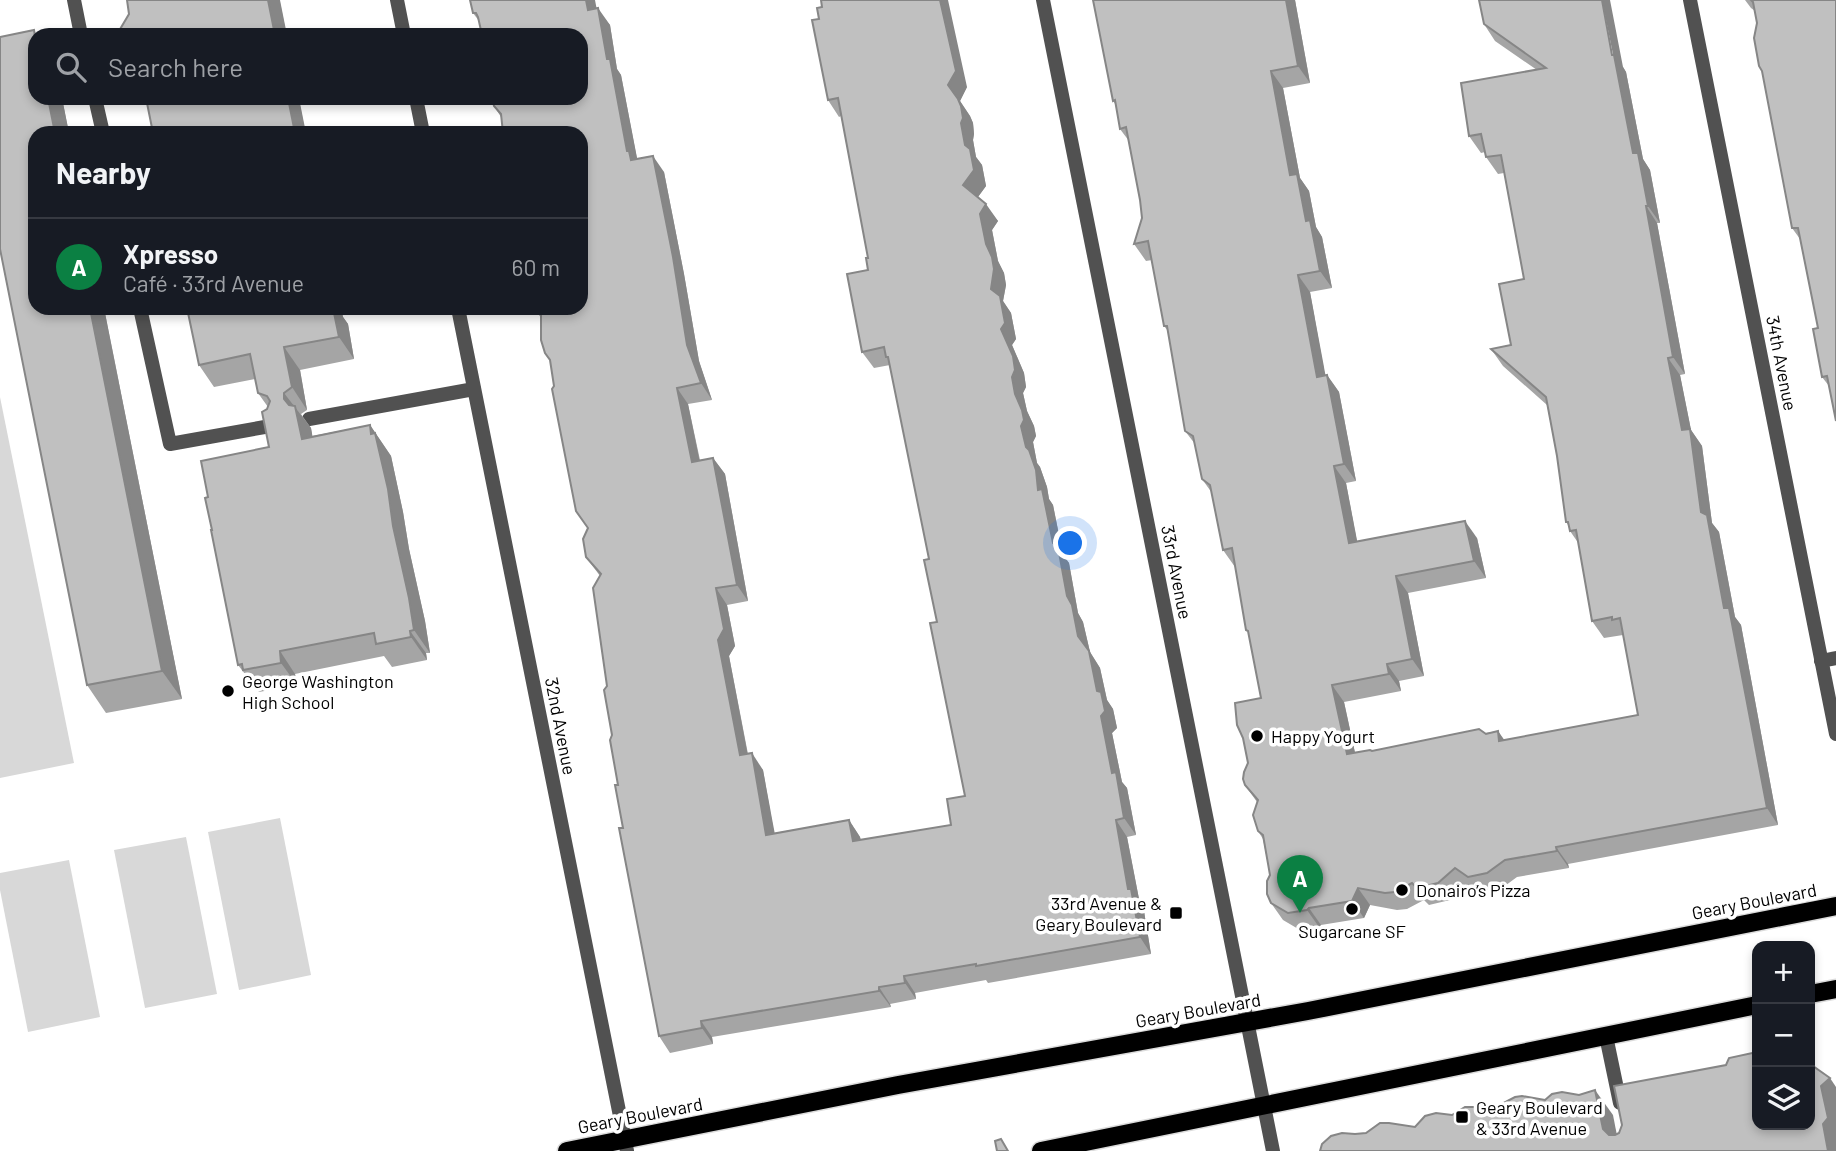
<!DOCTYPE html>
<html lang="en">
<head>
<meta charset="utf-8">
<style>
	:root { --surface:#171b24; --page:#20242c; --text:#f1f3f6; --muted:#9ea1a6; --line:#363941; --accent:#0b8043 }
	body { margin:0; font-family:Barlow,sans-serif; background:var(--page); color:var(--text) }
	.controls { position:absolute; right:21px; bottom:21px; display:grid; overflow:hidden; border-radius:14px; box-shadow:0 4px 10px #0003 }
	.controls button { width:63px; height:63px; display:grid; place-items:center; padding:0; border:0; border-bottom:2px solid var(--line); background:var(--surface); color:var(--text); font:35px sans-serif }
	.you { position:absolute; left:1071px; top:544px; width:24px; height:24px; margin:-18px; border:5px solid #fff; border-radius:50%; background:#1a73e8; box-shadow:0 0 0 10px #1a73e833 }
	.badge { display:grid; place-items:center; width:46px; height:46px; border-radius:50%; background:var(--accent); color:#fff; font-size:23px; font-weight:700 }
	.pin { position:absolute; translate:-50% -58px; filter:drop-shadow(0 2px 4px #0008) }
	.pin::after { content:''; position:absolute; top:37px; width:24px; height:21px; background:inherit; clip-path:polygon(0 0,100% 0,50% 100%) }
	.list { margin:0; padding:0; list-style:none }
	h2 { display:flex; justify-content:space-between; align-items:center; height:91px; margin:0; padding:0 28px; font-size:30px }
	h2 small { font-size:23px; font-weight:400; color:var(--muted) }
	.list li { display:grid; grid-template-columns:46px 1fr auto; gap:21px; align-items:center; box-sizing:border-box; height:98px; padding:0 28px; border-top:2px solid var(--line) }
	.list b { display:block; font-size:26px; white-space:nowrap }
	.list p { margin:0; font-size:23px; white-space:nowrap; color:var(--muted) }
	.list em { font-size:23px; font-style:normal; color:var(--muted) }
	.icon { flex:none; width:38px; height:38px; fill:none; stroke:currentColor; stroke-width:2; stroke-linecap:round; stroke-linejoin:round }
	.map { position:relative; flex:none; width:1836px; height:1151px; overflow:hidden }
	.search { position:absolute; background:var(--surface); box-shadow:0 4px 10px #0003; left:28px; top:28px; width:560px; height:77px; display:flex; align-items:center; gap:18px; box-sizing:border-box; padding:0 24px; border-radius:21px; color:var(--muted); font-size:26px }
	.panel { position:absolute; background:var(--surface); box-shadow:0 4px 10px #0003; left:28px; top:126px; width:560px; height:189px; border-radius:21px }
	.map>svg:first-child { display:block }
	.green { fill:#d8d8d8 }
	.lines { fill:none; stroke-linecap:round; stroke-linejoin:round }
	.primary-casing { stroke:#dbdbdb; stroke-width:21 }
	.lane { stroke:#515151; stroke-width:14 }
	.street { stroke:#515151; stroke-width:14 }
	.primary { stroke:#000; stroke-width:18 }
	.wall { fill:#a5a5a5 }
	.shaded-wall { fill:#868686 }
	.building { fill:#c0c0c0; stroke:#868686; stroke-width:2 }
	.poi-dot { fill:#000; stroke:#fff; stroke-width:2.5 }
	.labels { text-anchor:middle; dominant-baseline:central; stroke-width:7; stroke-linejoin:round; paint-order:stroke }
	.street-label { font-size:18px; fill:#000; stroke:#fff }
	.poi-label { font-size:18px; fill:#000; stroke:#fff; text-anchor:start }
</style>
</head>
<body>
<div class="map">
<svg width="1836" height="1151" viewBox="0 0 1836 1151">
	<rect width="100%" height="100%" fill="#fff"/>
	<!-- green -->
	<g class="green">
		<polygon points="0,397 74,763 0,778"/>
		<polygon points="280,818 311,975 239,990 208,832"/>
		<polygon points="186,837 217,994 145,1008 114,850"/>
		<polygon points="69,860 100,1017 28,1032 0,890 0,873"/>
	</g>
	<g class="lines">
		<defs>
			<g id="primary">
				<polyline points="1810,994 1836,989"/>
				<polyline points="567,1151 898,1085 1308,1011 1836,906"/>
				<polyline points="1041,1151 1757,1005"/>
			</g>
		</defs>
		<!-- primary casing -->
		<use href="#primary" class="primary-casing"/>
		<!-- lane -->
		<g class="lane">
			<polyline points="74,0 81,35"/>
			<polyline points="95,98 103,133"/>
			<polyline points="140,308 170,444 276,425"/>
			<polyline points="309,419 474,389"/>
			<polyline points="1821,661 1836,658"/>
			<polyline points="1606,1036 1620,1103"/>
		</g>
		<!-- street -->
		<g class="street">
			<polyline points="397,0 404,35"/>
			<polyline points="1043,0 1273,1151"/>
			<polyline points="1690,0 1836,734"/>
			<polyline points="416,98 423,133"/>
			<polyline points="458,308 627,1151"/>
		</g>
		<!-- primary -->
		<use href="#primary" class="primary"/>
	</g>
	<!-- wall -->
	<g class="wall">
		<polygon points="1096,0 1295,0 1310,83 1283,88 1300,178 1309,191 1316,227 1322,237 1332,288 1310,292 1325,376 1327,375 1339,392 1356,481 1346,483 1357,542 1477,538 1486,578 1408,593 1424,676 1399,681 1401,691 1344,702 1355,753 1498,731 1504,741 1638,715 1623,635 1604,638 1592,621 1579,544 1570,531 1569,526 1566,522 1557,456 1547,405 1503,366 1491,349 1511,345 1524,279 1504,173 1498,174 1486,157 1485,152 1481,153 1469,136 1537,70 1495,41 1484,24 1623,67 1626,72 1643,159 1650,170 1660,223 1657,223 1685,374 1680,375 1691,430 1702,446 1712,523 1719,532 1735,617 1741,625 1778,825 1568,864 1569,868 1517,877 1498,891 1480,894 1467,885 1450,900 1429,905 1424,900 1407,909 1397,910 1370,905 1364,918 1321,925 1319,927 1300,930 1283,920 1271,903 1270,875 1263,839 1258,831 1257,802 1245,785 1248,763 1261,698 1249,633 1246,630 1235,567 1223,550 1212,493 1202,479 1195,444 1185,431 1168,331 1164,326 1152,260 1146,261 1134,244 1142,218 1140,200 1129,141 1120,129 1116,105 1113,101"/>
		<polygon points="1745,0 1836,0 1829,386 1822,377 1818,328 1800,239 1792,228 1757,23 1755,11 1751,8"/>
		<polygon points="596,9 610,25 617,69 621,75 637,159 664,172 684,274 699,361 712,400 688,404 700,460 713,458 725,474 748,601 727,605 735,646 729,656 748,754 763,770 774,833 849,820 860,837 861,840 951,825 965,796 937,622 929,559 890,365 874,368 862,352 868,270 868,258 841,116 839,117 828,100 812,20 967,87 960,101 970,116 973,123 974,134 973,140 976,157 982,165 986,186 978,197 998,221 992,230 998,261 1004,273 1006,285 1003,301 1011,313 1016,339 1012,345 1024,373 1026,387 1023,393 1027,411 1034,426 1036,436 1033,442 1037,463 1040,467 1047,487 1049,499 1053,505 1063,555 1069,563 1078,613 1083,622 1090,652 1100,668 1107,700 1113,709 1117,728 1112,733 1122,782 1127,788 1136,835 1127,837 1139,899 1143,905 1151,954 988,983 986,980 915,993 916,999 890,1004 891,1007 712,1037 713,1044 670,1053 659,1036 623,828 618,785 607,686 600,576 586,557 588,528 554,386 550,360 541,318 536,310 581,308 503,127 501,117 494,106 581,98 479,21 473,13"/>
		<polygon points="34,30 37,35 35,35 35,98 62,98 69,133 35,133 35,308 104,308 182,699 106,713 87,685 0,249 0,37"/>
		<polygon points="187,308 341,308 343,317 348,324 354,359 300,370 307,410 301,414 311,428 312,436 370,425 391,456 403,512 409,549 425,621 430,653 426,653 427,660 392,667 384,656 295,674 297,685 259,692 238,665 212,530 208,497 269,447 267,409 268,407 258,393 255,379 214,387 199,365"/>
	</g>
	<!-- shaded-wall -->
	<g class="shaded-wall">
		<polygon points="268,0 280,0 287,35 275,35"/>
		<polygon points="586,0 595,0 600,26 588,10"/>
		<polygon points="940,0 948,0 967,87 960,101 970,116 973,123 974,134 973,140 976,157 982,165 986,186 975,201 963,185 965,145 961,123 948,85"/>
		<polygon points="1286,0 1295,0 1310,83 1298,66"/>
		<polygon points="1602,0 1610,0 1623,67 1626,72 1643,159 1650,170 1660,223 1648,206 1633,153"/>
		<polygon points="598,8 610,25 617,69 621,75 638,163 631,160 627,151 607,59"/>
		<polygon points="1271,71 1283,88 1300,178 1309,191 1316,227 1322,237 1332,288 1320,271 1290,175"/>
		<polygon points="48,98 62,98 69,133 55,133"/>
		<polygon points="288,98 299,98 306,133 295,133"/>
		<polygon points="653,156 664,172 684,274 699,361 712,400 701,383 687,345"/>
		<polygon points="986,204 998,221 992,230 998,261 1004,273 1006,285 1003,301 1011,313 1016,339 1012,345 1024,373 1026,387 1023,393 1027,411 1034,426 1036,436 1033,442 1037,463 1040,467 1047,487 1049,499 1053,505 1063,555 1069,563 1078,613 1083,622 1090,652 1100,668 1107,700 1113,709 1117,728 1112,733 1122,782 1127,788 1136,835 1124,818 1112,773 1101,716 1097,691 1078,636 1026,447 1001,329 991,289 986,244 980,214"/>
		<polygon points="1646,206 1657,223 1685,374 1673,357"/>
		<polygon points="1298,275 1310,292 1329,394 1317,377"/>
		<polygon points="90,308 104,308 182,699 162,671"/>
		<polygon points="333,308 341,308 343,317 348,324 354,359 339,337"/>
		<polygon points="284,347 300,370 307,410 292,387"/>
		<polygon points="1668,358 1680,375 1691,430 1702,446 1712,523 1719,532 1735,617 1741,625 1778,825 1767,808 1724,608 1682,430"/>
		<polygon points="1327,375 1339,392 1356,481 1344,464"/>
		<polygon points="677,388 688,404 703,478 692,462"/>
		<polygon points="284,393 311,428 317,461 302,439 284,399"/>
		<polygon points="370,425 391,456 403,512 409,549 425,621 430,653 414,630"/>
		<polygon points="713,458 725,474 748,601 737,585"/>
		<polygon points="1334,466 1346,483 1361,561 1349,543"/>
		<polygon points="1465,521 1477,538 1486,578 1474,561"/>
		<polygon points="1396,576 1408,593 1424,676 1412,659"/>
		<polygon points="716,588 727,605 735,646 729,656 751,772 740,755 718,640"/>
		<polygon points="410,631 426,653 427,660 411,637"/>
		<polygon points="280,651 295,674 297,685 281,663"/>
		<polygon points="1387,664 1399,681 1401,691 1389,674"/>
		<polygon points="1332,685 1344,702 1359,771 1347,754"/>
		<polygon points="1498,731 1510,748 1499,741"/>
		<polygon points="752,753 763,770 778,851 766,835"/>
		<polygon points="849,820 860,837 864,858 853,841"/>
		<polygon points="1116,820 1127,837 1139,899 1143,905 1151,954 1140,937 1128,889"/>
		<polygon points="1556,847 1568,864 1569,868 1557,851"/>
		<polygon points="1358,888 1370,905 1364,918 1352,901"/>
		<polygon points="1309,908 1321,925 1319,927 1307,910"/>
		<polygon points="904,976 915,993 916,999 905,983"/>
		<polygon points="879,987 890,1004 891,1007 879,991"/>
		<polygon points="701,1021 712,1037 713,1044 702,1028"/>
		<polygon points="1830,1078 1836,1087 1836,1151 1828,1151 1823,1124 1821,1086"/>
		<polygon points="1595,1090 1613,1115 1620,1151 1603,1129"/>
	</g>
	<!-- building -->
	<g class="building">
		<polygon points="127,0 268,0 275,35 120,35 119,31 129,14"/>
		<polygon points="470,0 586,0 588,10 598,8 607,59 610,59 627,151 629,151 631,160 653,156 673,257 687,345 701,383 677,388 692,462 713,458 737,585 716,588 724,629 718,640 740,755 752,753 766,835 849,820 853,841 951,825 947,799 965,796 930,623 937,622 924,560 929,559 888,357 886,357 884,347 862,352 847,274 868,270 866,258 868,258 838,98 828,100 812,20 819,19 817,8 822,7 821,0 940,0 956,71 948,85 958,99 961,106 963,118 961,123 965,145 970,149 974,170 963,185 986,204 980,214 986,244 992,257 994,269 991,289 1000,296 1005,323 1001,329 1013,356 1015,370 1012,377 1015,394 1022,410 1024,420 1021,426 1026,447 1029,450 1036,470 1038,490 1042,489 1053,543 1058,547 1067,596 1072,605 1078,636 1089,651 1097,691 1101,692 1105,711 1101,716 1112,773 1116,772 1124,818 1116,820 1128,889 1131,889 1140,937 976,966 976,964 904,976 905,983 879,987 879,991 701,1021 702,1028 659,1036 619,828 623,828 615,785 618,785 610,740 612,735 604,690 607,686 593,588 601,574 586,557 583,539 588,528 576,511 552,389 554,386 550,360 545,353 541,340 541,315 536,310 536,308 581,308 581,133 503,133 501,114 494,106 492,98 581,98 581,35 482,35 478,17 476,13 473,13"/>
		<polygon points="1093,0 1286,0 1298,66 1271,71 1290,175 1297,174 1306,221 1310,220 1320,271 1298,275 1317,377 1327,375 1344,464 1334,466 1349,543 1465,521 1474,561 1396,576 1412,659 1387,664 1389,674 1332,685 1347,754 1370,750 1372,751 1479,729 1486,734 1498,731 1499,741 1638,715 1620,618 1612,620 1612,617 1592,621 1576,530 1570,531 1568,522 1566,522 1557,456 1546,397 1491,349 1511,345 1499,284 1524,279 1501,155 1486,157 1481,134 1469,136 1461,83 1546,68 1484,24 1479,0 1602,0 1612,55 1614,55 1633,153 1638,153 1648,206 1646,206 1673,357 1668,358 1682,430 1690,429 1701,512 1707,515 1724,608 1729,608 1767,808 1556,847 1557,851 1505,860 1487,873 1468,877 1455,868 1438,883 1417,888 1412,883 1395,892 1385,893 1358,888 1352,901 1309,908 1307,910 1288,913 1271,903 1267,894 1267,881 1270,875 1263,835 1258,831 1253,815 1258,800 1245,785 1243,779 1244,772 1248,763 1243,738 1237,725 1235,703 1261,698 1248,631 1246,630 1232,548 1223,550 1210,485 1202,479 1193,436 1185,431 1167,326 1164,326 1148,241 1134,244 1142,218 1140,200 1126,127 1120,129 1115,100 1113,101"/>
		<polygon points="1751,0 1836,0 1836,421 1827,376 1822,377 1813,329 1818,328 1798,228 1792,228 1762,71 1759,66 1754,38 1757,23 1753,2"/>
		<polygon points="34,30 35,36 35,98 48,98 55,133 35,133 35,308 90,308 162,671 87,685 0,249 0,37"/>
		<polygon points="146,98 288,98 295,133 153,133"/>
		<polygon points="187,308 333,308 339,337 284,347 292,387 284,393 284,399 289,405 295,406 302,439 370,425 371,434 375,433 388,489 393,526 409,598 414,630 410,631 411,637 376,644 374,633 280,651 281,663 243,670 242,664 238,665 211,530 212,530 205,498 208,497 201,461 269,447 262,412 267,409 270,401 267,396 258,393 250,354 199,365"/>
		<polygon points="1757,1052 1757,1125 1810,1125 1810,1064 1830,1078 1821,1086 1828,1118 1823,1124 1828,1151 1320,1151 1322,1144 1331,1136 1342,1133 1355,1134 1366,1133 1380,1123 1389,1123 1415,1127 1425,1116 1436,1113 1452,1115 1465,1107 1496,1107 1515,1097 1522,1096 1545,1100 1552,1094 1562,1092 1579,1095 1595,1090 1603,1129 1609,1135 1615,1135 1619,1133 1622,1125 1614,1086 1726,1065 1729,1058"/>
		<polygon points="1001,1139 1008,1151 997,1151 995,1141"/>
	</g>
	<!-- markers -->
	<g class="poi-dot">
		<circle cx="228" cy="691" r="7"/>
		<circle cx="1257" cy="736" r="7"/>
		<circle cx="1402" cy="890" r="7"/>
		<circle cx="1352" cy="909" r="7"/>
		<rect x="1169" y="906" width="14" height="14" rx="3.5"/>
		<rect x="1455" y="1110" width="14" height="14" rx="3.5"/>
	</g>
	<g class="labels">
		<!-- street labels -->
		<g class="street-label">
			<text transform="translate(1782 363) rotate(79)">34th Avenue</text>
			<text transform="translate(1177 572) rotate(79)">33rd Avenue</text>
			<text transform="translate(561 726) rotate(79)">32nd Avenue</text>
			<text transform="translate(1754 901) rotate(-11)">Geary Boulevard</text>
			<text transform="translate(1198 1010) rotate(-10)">Geary Boulevard</text>
			<text transform="translate(640 1115) rotate(-11)">Geary Boulevard</text>
		</g>
		<!-- poi labels -->
		<g class="poi-label">
			<text x="242" y="681">George Washington<tspan x="242" dy="21">High School</tspan></text>
			<text x="1271" y="736">Happy Yogurt</text>
			<text x="1416" y="890">Donairo’s Pizza</text>
			<text x="1162" y="903" text-anchor="end">33rd Avenue &amp;<tspan x="1162" dy="21">Geary Boulevard</tspan></text>
			<text x="1352" y="931" text-anchor="middle">Sugarcane SF</text>
			<text x="1476" y="1107">Geary Boulevard<tspan x="1476" dy="21">&amp; 33rd Avenue</tspan></text>
		</g>
	</g>
</svg>
<div class="controls">
<button>+</button>
<button>−</button>
<button><svg class="icon" aria-label="layers" viewBox="0 0 24 24"><path d="M12 4l9 5-9 5-9-5zM3 14l9 5 9-5"/></svg></button>
</div>
<div class="you"></div>
<div class="pin badge" style="left:1300px;top:913px">A</div>
<div class="search"><svg class="icon" aria-label="search" viewBox="0 0 24 24"><circle cx="10" cy="10" r="6"/><path d="M15 15l6 6"/></svg>Search here</div>
<section class="panel">
<h2>Nearby<small></small></h2>
<ul class="list">
<li><span class="badge">A</span><div><b>Xpresso</b><p>Café · 33rd Avenue</p></div><em>60 m</em></li>
</ul>
</section>
</div>
</body>
</html>
